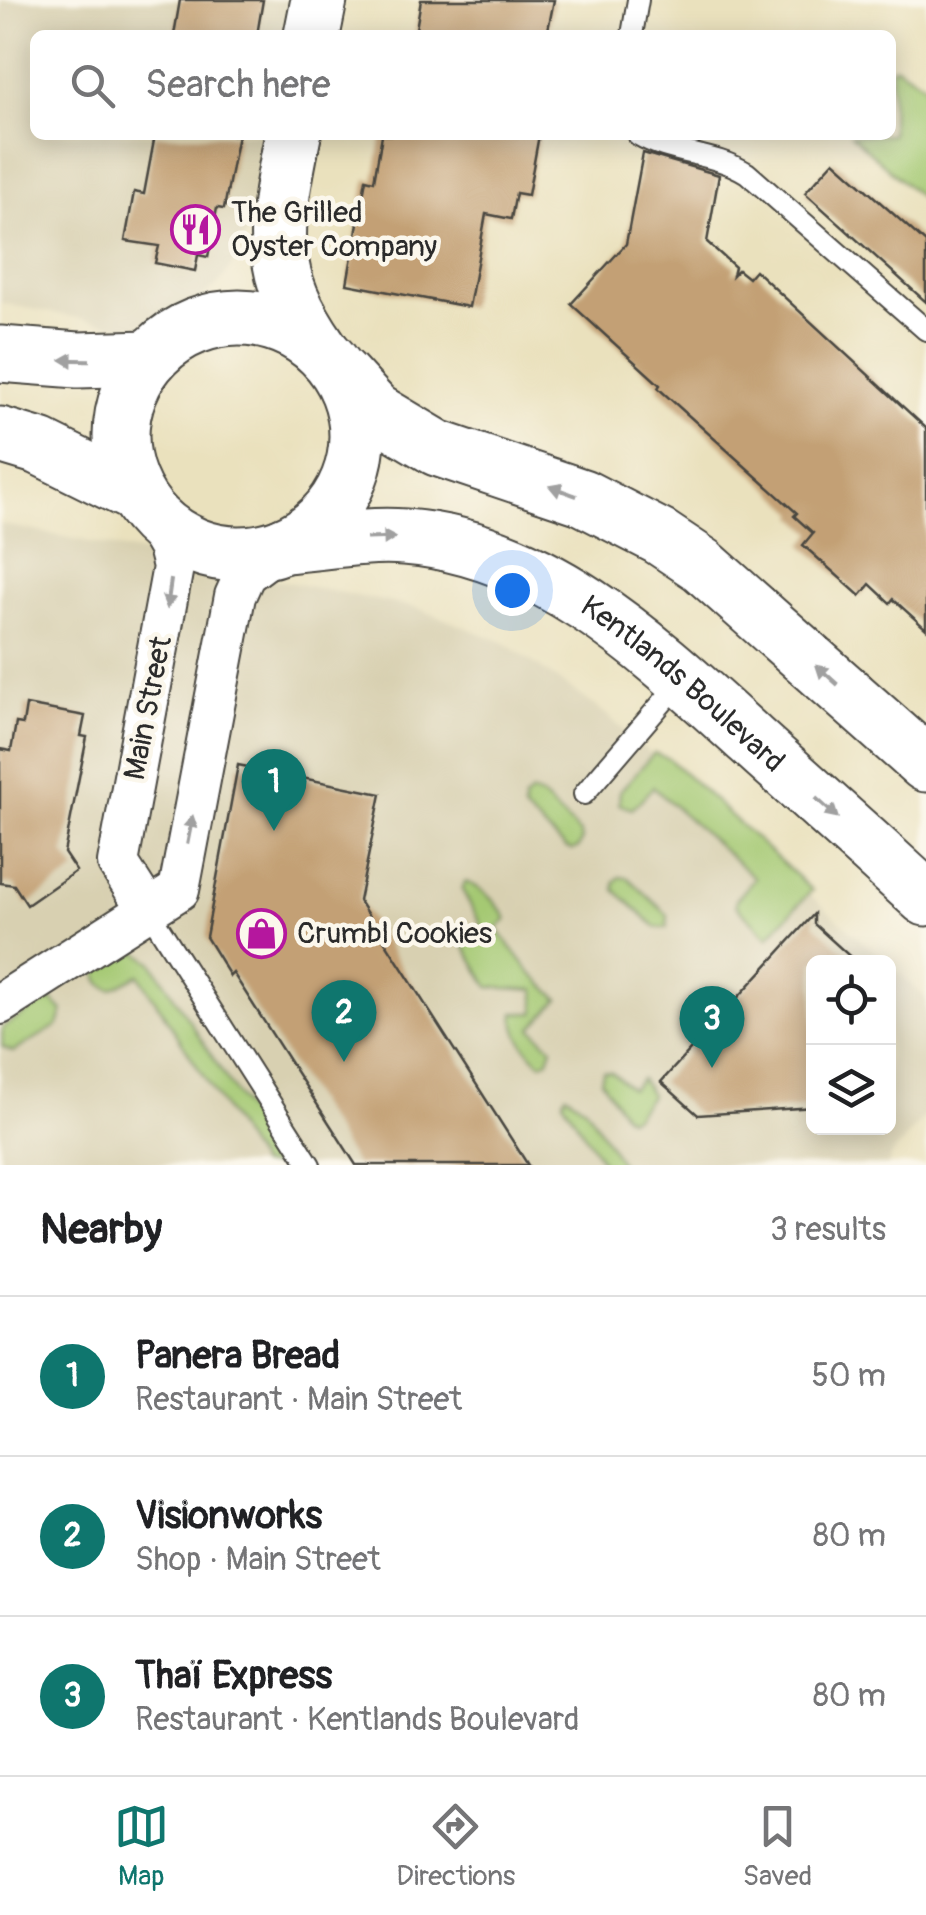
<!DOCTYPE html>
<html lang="en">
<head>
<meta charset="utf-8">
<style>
	:root { --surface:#fff; --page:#f2f2f2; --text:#202124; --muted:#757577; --line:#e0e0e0; --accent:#0f766e }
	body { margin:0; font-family:Pangolin,sans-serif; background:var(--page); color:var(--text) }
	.controls { position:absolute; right:30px; bottom:30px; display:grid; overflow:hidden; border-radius:15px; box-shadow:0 5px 25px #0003 }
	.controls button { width:90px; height:90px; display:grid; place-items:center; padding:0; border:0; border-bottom:2px solid var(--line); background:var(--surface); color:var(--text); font:50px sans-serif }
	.you { position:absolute; left:512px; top:590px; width:35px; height:35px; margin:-25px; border:8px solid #fff; border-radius:50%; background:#1a73e8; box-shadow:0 0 0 15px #1a73e833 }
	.badge { display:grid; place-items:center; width:65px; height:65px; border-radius:50%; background:var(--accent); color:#fff; font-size:32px; font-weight:700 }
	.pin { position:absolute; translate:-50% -82px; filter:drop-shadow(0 2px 5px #0008) }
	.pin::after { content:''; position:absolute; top:52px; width:35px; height:30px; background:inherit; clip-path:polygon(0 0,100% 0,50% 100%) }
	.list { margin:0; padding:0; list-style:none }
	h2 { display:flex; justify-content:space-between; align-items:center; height:130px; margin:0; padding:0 40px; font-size:42px }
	h2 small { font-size:32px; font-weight:400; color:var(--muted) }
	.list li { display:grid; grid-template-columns:65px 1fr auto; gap:30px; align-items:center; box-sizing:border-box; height:160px; padding:0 40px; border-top:2px solid var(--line) }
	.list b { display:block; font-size:38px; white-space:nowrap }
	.list p { margin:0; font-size:32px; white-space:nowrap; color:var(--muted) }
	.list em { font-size:32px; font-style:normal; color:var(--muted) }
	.icon { flex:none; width:55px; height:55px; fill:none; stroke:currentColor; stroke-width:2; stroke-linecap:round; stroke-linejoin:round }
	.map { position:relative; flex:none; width:926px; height:1165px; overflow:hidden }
	.search { position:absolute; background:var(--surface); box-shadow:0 5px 25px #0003; left:30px; right:30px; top:30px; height:110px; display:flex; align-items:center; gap:25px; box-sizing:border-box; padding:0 35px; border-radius:15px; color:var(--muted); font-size:38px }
	.sheet { height:610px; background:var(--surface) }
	nav { display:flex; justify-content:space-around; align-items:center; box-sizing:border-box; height:140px; border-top:2px solid var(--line); background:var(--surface); font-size:28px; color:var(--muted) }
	nav a { display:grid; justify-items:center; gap:5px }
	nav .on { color:var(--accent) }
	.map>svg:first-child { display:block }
	.built { fill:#d8d0b1 }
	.green { fill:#a5c973; stroke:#687a4f; stroke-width:2.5 }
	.building { fill:#c3a075 }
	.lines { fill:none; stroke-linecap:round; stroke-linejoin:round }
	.lane-casing { stroke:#484641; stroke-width:24 }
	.street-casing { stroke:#484641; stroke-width:44 }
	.secondary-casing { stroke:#484641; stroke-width:59 }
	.lane { stroke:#fff; stroke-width:20 }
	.street { stroke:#fff; stroke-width:40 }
	.secondary { stroke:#fff; stroke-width:55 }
	.oneway { fill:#a0a0a0 }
	.labels { text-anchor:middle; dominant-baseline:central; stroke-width:9; stroke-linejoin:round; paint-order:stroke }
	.poi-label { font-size:30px; fill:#2b2b2b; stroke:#fbf7ec; text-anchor:start }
	.street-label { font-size:30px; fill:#2b2b2b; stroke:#fbf7ec }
</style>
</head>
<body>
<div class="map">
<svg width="926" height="1165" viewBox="0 0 926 1165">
	<rect width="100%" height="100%" fill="#fbf7ec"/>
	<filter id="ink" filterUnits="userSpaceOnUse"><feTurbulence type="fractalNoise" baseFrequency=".01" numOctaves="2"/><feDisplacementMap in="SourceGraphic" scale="20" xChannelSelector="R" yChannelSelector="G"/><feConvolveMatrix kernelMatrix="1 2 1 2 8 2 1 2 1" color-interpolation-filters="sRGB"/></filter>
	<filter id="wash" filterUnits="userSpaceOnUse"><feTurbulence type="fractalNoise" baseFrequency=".0048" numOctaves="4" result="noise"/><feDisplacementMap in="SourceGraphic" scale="40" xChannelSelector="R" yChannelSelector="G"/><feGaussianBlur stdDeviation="2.25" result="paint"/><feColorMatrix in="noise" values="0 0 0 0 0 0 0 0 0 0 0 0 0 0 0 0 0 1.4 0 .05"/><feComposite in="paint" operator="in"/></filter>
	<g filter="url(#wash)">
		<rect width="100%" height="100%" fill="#eae1bd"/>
		<!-- built -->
		<g class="built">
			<polygon points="0,0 291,0 284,35 35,35 35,135 265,135 246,234 235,261 219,283 190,307 162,320 132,328 0,303"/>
			<polygon points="0,524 417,608 505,643 601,710 886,962 814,962 814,1128 888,1128 889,965 926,998 926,1115 893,1153 888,1165 0,1165"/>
		</g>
		<!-- green -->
		<g class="green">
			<polygon points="896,66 926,86 926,203 851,135 891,135 891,68"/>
			<polygon points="654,753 669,759 812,890 768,937 736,906 736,900 755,878 653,787 632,809 619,804 620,791"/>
			<polygon points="531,793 542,797 579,832 582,839 579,847 573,850 566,848 524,810 524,800"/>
			<polygon points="620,877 628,878 668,915 667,928 656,927 615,890 615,881"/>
			<path d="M465,882c15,3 35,24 42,37l-10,10 34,44 28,26 -27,29 20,20 -4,12 -6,3c-16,-10 -28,-32 -28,-50h21v-23l-46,-3 -29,-48 22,-13 -20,-36z"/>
			<path d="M136,951l16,11 129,203h-21l-121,-190 -27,14c-11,-2 -18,-11 -12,-22l19,-14z"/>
			<polygon points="52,1000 63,1011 58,1025 13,1052 2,1047 2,1028 42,1003"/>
			<polygon points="603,1071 612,1072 631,1089 641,1079 651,1095 634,1116 628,1118 623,1114 601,1080"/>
			<polygon points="566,1094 585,1107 622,1165 604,1165 563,1101"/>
		</g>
		<g id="blocks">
			<!-- building -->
			<g class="building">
				<polygon points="180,0 263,0 257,35 174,35"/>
				<polygon points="421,0 554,0 547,35 415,35"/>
				<polygon points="155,135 238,135 224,209 217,208 208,257 198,255 195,271 155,263 159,246 125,241 134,192 144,194"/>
				<polygon points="382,135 539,135 528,195 516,193 511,219 486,214 469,307 347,284 366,179 374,181"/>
				<polygon points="643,153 719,175 707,242 735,267 733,275 738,270 748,278 755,270 926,428 926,629 893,599 890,603 870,584 860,596 803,545 813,533 794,516 797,513 658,388 660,385 571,304 626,244"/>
				<polygon points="834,161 926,243 926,302 805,193"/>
				<polygon points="26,705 85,716 81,736 87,737 64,853 76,871 27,905 14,885 0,883 0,749 11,751 16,723 23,724"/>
				<polygon points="238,765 381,794 359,901 528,1165 356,1165 233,973 230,976 206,937"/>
				<polygon points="814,914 814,924 856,962 814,962 814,1107 698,1115 661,1082"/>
			</g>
		</g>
	</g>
	<g filter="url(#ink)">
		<use href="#blocks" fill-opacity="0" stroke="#484641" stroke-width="2.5"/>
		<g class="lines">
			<defs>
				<g id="lane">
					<polyline points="632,35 638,0"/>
					<path d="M638,135c34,20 75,17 109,38l179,157"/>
					<polyline points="584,794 681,681"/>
					<polyline points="148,910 310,1165"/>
				</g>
				<g id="street">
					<polyline points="143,504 168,547 173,567 118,863 148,910"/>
					<polyline points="0,1004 179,890 235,596 245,574 284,545"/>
				</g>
				<g id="secondary">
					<polyline points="312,35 319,0"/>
					<path d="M293,135c-18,92 -29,134 28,215"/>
					<circle cx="239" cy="436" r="118"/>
					<polyline points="0,354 78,360 150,358"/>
					<polyline points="342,375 375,411 437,448 582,497 660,537 702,565 926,764"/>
					<polyline points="0,435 40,447 135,494"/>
					<path id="s1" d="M284,545c39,-3 81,-11 121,-8 141,11 247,113 346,203 59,53 117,105 175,158"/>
				</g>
			</defs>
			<!-- lane casing -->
			<use href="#lane" class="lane-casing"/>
			<!-- street casing -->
			<use href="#street" class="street-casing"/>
			<!-- secondary casing -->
			<use href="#secondary" class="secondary-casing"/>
			<!-- lane -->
			<use href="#lane" class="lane"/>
			<!-- street -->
			<use href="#street" class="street"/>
			<!-- secondary -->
			<use href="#secondary" class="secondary"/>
		</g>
		<!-- one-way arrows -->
		<defs><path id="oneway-solid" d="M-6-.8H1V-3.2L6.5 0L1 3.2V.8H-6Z" transform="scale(2.5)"/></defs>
		<g class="oneway">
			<use href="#oneway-solid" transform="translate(75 360) rotate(-179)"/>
			<use href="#oneway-solid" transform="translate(563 491) rotate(-160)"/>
			<use href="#oneway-solid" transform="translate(381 538) rotate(-2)"/>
			<use href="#oneway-solid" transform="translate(169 594) rotate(98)"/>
			<use href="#oneway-solid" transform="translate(827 675) rotate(-138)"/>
			<use href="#oneway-solid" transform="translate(827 808) rotate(42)"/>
			<use href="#oneway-solid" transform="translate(190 830) rotate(-79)"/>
		</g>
	</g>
	<!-- icons -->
	<defs>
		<symbol id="restaurant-ring" viewBox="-11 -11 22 22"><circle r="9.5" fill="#fbf7ec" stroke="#b5179e" stroke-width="1.5"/><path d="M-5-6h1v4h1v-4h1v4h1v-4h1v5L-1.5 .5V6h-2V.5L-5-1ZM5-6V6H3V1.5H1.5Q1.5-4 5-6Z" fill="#b5179e"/></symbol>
		<symbol id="shop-ring" viewBox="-11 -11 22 22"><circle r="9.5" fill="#fbf7ec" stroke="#b5179e" stroke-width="1.5"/><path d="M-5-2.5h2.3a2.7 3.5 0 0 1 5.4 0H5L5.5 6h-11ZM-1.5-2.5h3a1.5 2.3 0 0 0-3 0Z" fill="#b5179e"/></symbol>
	</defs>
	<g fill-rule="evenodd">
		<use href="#restaurant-ring" x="168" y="202" width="55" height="55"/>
		<use href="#shop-ring" x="234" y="906" width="55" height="55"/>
	</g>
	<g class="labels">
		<!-- poi labels -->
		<g class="poi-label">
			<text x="231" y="212">The Grilled<tspan x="231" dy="34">Oyster Company</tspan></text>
			<text x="297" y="933">Crumbl Cookies</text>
		</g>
		<!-- street labels -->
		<g class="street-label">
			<text stroke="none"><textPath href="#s1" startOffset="442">Kentlands Boulevard</textPath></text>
			<text transform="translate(148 708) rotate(-79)">Main Street</text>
		</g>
	</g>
</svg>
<div class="controls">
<button><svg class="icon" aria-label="locate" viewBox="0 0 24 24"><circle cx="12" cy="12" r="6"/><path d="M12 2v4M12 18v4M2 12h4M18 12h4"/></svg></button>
<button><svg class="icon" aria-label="layers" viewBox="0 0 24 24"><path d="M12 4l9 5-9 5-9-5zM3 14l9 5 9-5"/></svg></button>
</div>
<div class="you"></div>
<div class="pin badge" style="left:274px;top:831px">1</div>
<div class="pin badge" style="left:344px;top:1062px">2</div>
<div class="pin badge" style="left:712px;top:1068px">3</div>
<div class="search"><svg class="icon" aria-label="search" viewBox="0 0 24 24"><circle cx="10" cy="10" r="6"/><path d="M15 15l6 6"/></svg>Search here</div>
</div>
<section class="sheet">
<h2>Nearby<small>3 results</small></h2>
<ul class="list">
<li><span class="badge">1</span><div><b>Panera Bread</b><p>Restaurant · Main Street</p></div><em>50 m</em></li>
<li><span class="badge">2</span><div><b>Visionworks</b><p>Shop · Main Street</p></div><em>80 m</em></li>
<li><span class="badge">3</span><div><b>Thaï Express</b><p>Restaurant · Kentlands Boulevard</p></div><em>80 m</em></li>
</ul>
</section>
<nav>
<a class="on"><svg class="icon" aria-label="map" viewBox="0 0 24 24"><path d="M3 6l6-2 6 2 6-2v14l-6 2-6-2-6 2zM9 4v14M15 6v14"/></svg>Map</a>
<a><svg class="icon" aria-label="directions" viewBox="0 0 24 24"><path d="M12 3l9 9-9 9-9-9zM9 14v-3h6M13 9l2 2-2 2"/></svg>Directions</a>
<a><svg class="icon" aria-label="saved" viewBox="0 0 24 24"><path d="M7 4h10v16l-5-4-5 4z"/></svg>Saved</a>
</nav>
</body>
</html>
